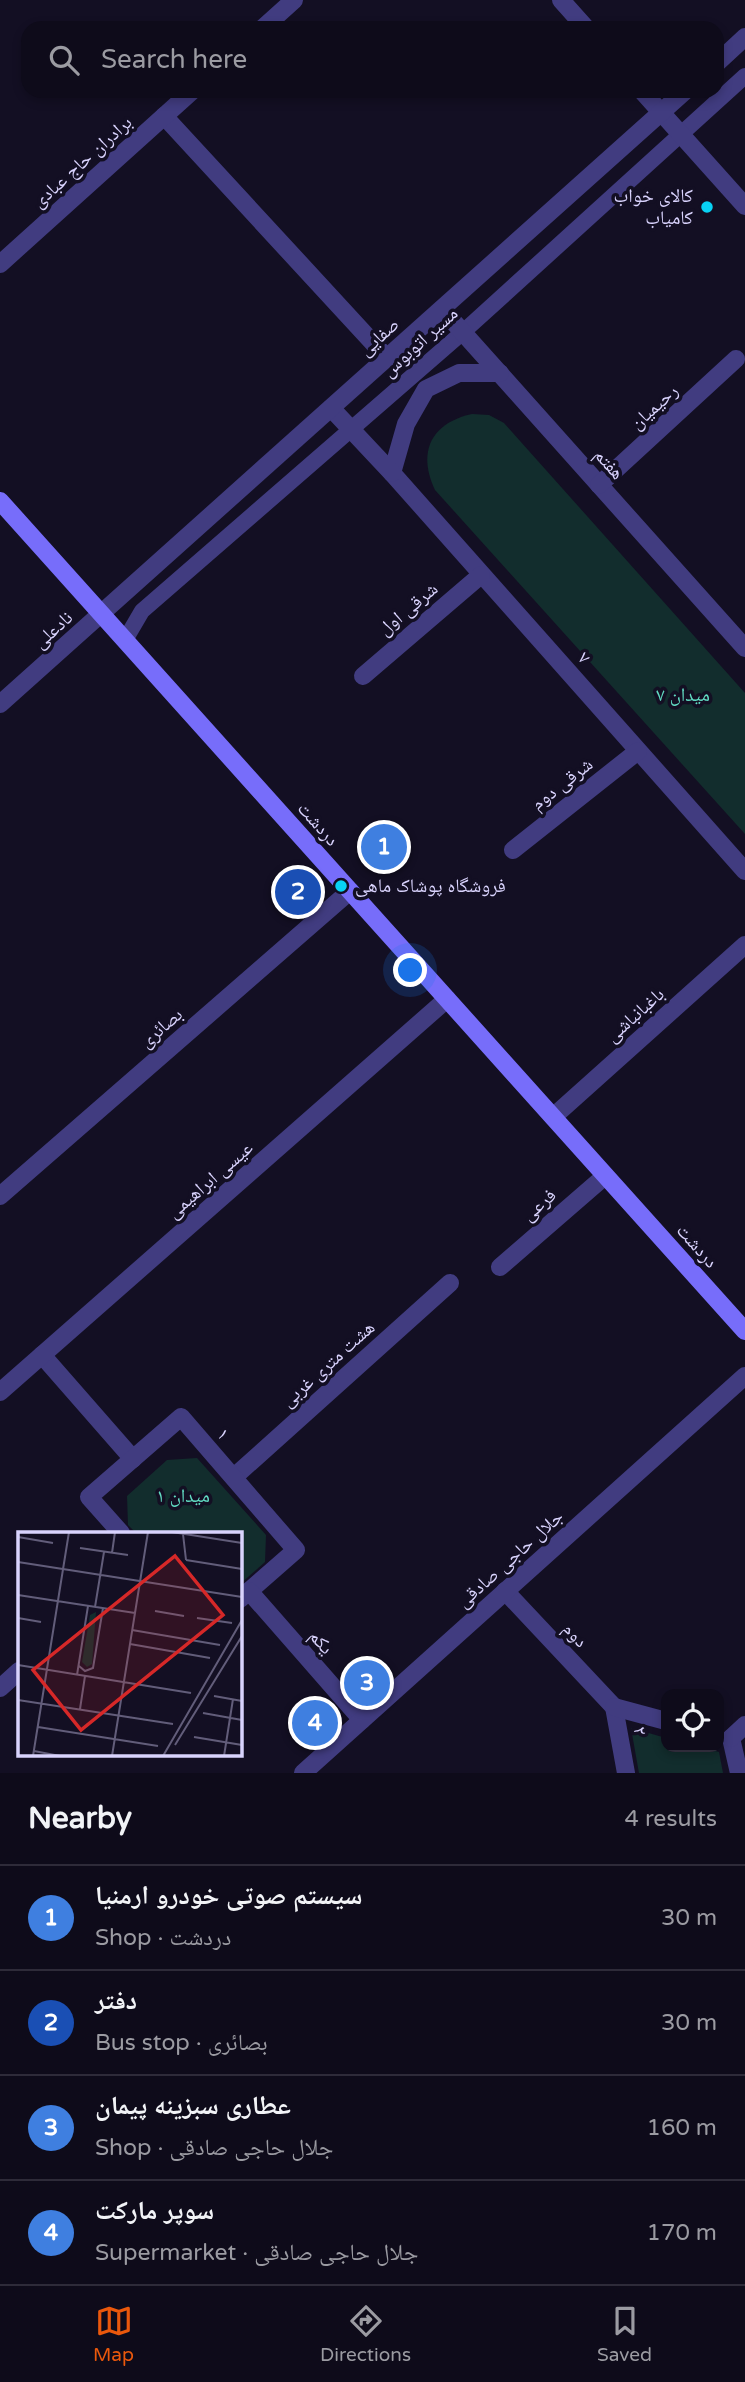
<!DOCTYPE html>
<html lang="en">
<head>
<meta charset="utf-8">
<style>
	:root { --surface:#0e0b1a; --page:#171423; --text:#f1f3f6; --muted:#9b9ba2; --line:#2e2b39; --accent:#ea580c }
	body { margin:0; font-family:"Varela Round","Noto Naskh Arabic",sans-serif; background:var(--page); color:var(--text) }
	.controls { position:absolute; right:21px; bottom:21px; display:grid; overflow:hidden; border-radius:14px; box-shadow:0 4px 10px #0003 }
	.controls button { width:63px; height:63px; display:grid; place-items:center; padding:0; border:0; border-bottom:2px solid var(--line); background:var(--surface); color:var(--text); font:35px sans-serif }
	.you { position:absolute; left:411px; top:971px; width:24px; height:24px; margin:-18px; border:5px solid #fff; border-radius:50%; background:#1a73e8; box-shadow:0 0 0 10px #1a73e833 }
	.badge { display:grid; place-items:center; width:46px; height:46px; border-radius:50%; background:var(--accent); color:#fff; font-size:23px; font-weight:700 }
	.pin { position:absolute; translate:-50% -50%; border:4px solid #fff; box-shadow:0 2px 7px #0006 }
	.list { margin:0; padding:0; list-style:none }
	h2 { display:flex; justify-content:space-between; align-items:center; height:91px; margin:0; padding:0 28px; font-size:30px }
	h2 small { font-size:23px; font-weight:400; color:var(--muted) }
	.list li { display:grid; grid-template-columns:46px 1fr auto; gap:21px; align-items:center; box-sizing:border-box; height:105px; padding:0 28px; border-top:2px solid var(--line) }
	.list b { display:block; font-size:26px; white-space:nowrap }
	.list p { margin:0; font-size:23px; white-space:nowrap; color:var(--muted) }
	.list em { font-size:23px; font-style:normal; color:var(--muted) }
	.icon { flex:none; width:38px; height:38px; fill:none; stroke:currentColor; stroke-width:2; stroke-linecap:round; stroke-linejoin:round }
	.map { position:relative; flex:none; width:745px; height:1773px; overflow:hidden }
	.search { position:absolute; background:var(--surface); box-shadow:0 4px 10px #0003; left:21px; right:21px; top:21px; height:77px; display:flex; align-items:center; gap:18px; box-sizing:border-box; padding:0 24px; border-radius:21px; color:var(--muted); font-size:26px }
	.sheet { height:511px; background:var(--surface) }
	nav { display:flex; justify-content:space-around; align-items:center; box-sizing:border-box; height:98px; border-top:2px solid var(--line); background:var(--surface); font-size:19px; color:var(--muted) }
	nav a { display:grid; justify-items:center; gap:4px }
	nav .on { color:var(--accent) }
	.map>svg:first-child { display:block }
	.green { fill:#122d2d }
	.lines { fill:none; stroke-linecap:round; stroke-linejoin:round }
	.lane { stroke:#413c80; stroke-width:16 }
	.street { stroke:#413c80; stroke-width:18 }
	.secondary { stroke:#776dfa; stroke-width:18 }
	.poi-dot { fill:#08d2f4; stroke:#130f23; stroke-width:2.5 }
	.labels { text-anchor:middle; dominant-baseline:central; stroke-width:7; stroke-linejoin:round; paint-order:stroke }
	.street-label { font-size:19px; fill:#d9d3fd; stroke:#130f23 }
	.poi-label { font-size:19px; fill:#d9d3fd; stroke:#130f23; text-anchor:end }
	.park-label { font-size:19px; fill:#61dbc2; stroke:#130f23 }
	.inset-road { fill:none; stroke:#625d7a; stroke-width:2 }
	.view { fill:#d62828; fill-opacity:0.15; stroke:#d62828; stroke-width:3.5 }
	.inset-edge { fill:none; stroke:#d9d3fd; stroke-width:3.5 }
</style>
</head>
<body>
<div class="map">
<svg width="745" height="1773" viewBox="0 0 745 1773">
	<rect width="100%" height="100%" fill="#130f23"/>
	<!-- green -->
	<g class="green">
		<path d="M472,414l17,1 15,8 241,270v141l-310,-344c-18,-38 -4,-67 37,-76z"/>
		<polygon points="197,1458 266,1535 265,1562 240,1584 240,1533 136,1533 128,1525 127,1496 167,1460"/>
		<polygon points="631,1728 666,1738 666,1747 700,1747 719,1752 723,1773 639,1773"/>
	</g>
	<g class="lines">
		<!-- lane -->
		<polyline class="lane" points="125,640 142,611 463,332 745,76"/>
		<!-- street -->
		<g class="street">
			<polyline points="561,0 586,28"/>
			<polyline points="263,28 294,0"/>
			<polyline points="717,63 745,37"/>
			<polyline points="642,91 745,206"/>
			<polyline points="164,116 387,358"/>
			<polyline points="0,264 192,91"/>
			<polyline points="442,309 745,648"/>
			<polyline points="500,373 459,373 426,389 406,424 392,473 745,871"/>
			<polyline points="331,408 392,473"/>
			<polyline points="599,485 736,359"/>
			<polyline points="363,676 481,575"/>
			<polyline points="0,704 685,91"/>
			<polyline points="513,850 638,751"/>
			<polyline points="553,1117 745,945"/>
			<polyline points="0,1196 350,891"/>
			<polyline points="500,1267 605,1176"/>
			<polyline points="42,1355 133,1459"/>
			<polyline points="0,1392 447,999"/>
			<polyline points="234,1477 450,1283"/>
			<polyline points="121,1533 89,1497 181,1417 296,1550 240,1599"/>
			<polyline points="249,1591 362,1720"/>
			<polyline points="505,1591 614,1707"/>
			<polyline points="0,1688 19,1671"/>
			<polyline points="614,1707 626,1773"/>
			<polyline points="614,1707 666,1721"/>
			<polyline points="731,1738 739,1773"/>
			<polyline points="731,1738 745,1725"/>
			<polyline points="303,1773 745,1376"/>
		</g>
		<!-- secondary -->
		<polyline class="secondary" points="0,501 745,1331"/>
	</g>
	<!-- markers -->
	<g class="poi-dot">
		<circle cx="707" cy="207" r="7"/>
		<circle cx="341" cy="886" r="7"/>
	</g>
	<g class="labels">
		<!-- street labels -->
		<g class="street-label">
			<text transform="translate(82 162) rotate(-42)">برادران حاج عبادی</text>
			<text transform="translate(379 337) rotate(-42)">صفایی</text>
			<text transform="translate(420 342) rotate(-42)">مسیر اتوبوس</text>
			<text transform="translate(654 407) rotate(-42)">رحیمیان</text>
			<text transform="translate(609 464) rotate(48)">هفتم</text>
			<text transform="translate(408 609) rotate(-40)">شرقی اول</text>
			<text transform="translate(53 630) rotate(-42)">نادعلی</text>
			<text transform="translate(584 658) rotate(48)">۷</text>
			<text transform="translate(562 784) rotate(-38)">شرقی دوم</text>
			<text transform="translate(318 824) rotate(48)">دردشت</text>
			<text transform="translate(635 1015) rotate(-42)">باغبانباشی</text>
			<text transform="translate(161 1028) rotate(-41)">بصائری</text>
			<text transform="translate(210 1180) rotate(-41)">عیسی ابراهیمی</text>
			<text transform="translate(539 1205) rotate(-41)">فرعی</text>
			<text transform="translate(697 1246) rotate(48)">دردشت</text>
			<text transform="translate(328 1364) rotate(-42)">هشت متری غربی</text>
			<text transform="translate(223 1434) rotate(49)">۱</text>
			<text transform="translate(510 1559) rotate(-42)">جلال حاجی صادقی</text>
			<text transform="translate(575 1635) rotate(47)">دوم</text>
			<text transform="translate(321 1642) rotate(49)">یکم</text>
			<text transform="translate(640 1731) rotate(80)">۲</text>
		</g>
		<!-- poi labels -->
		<g class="poi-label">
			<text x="693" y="196">کالای خواب<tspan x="693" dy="22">کامیاب</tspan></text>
			<text x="355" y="886" text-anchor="start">فروشگاه پوشاک ماهی</text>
		</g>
		<!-- park labels -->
		<g class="park-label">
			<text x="683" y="695">میدان ۷</text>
			<text x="183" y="1496">میدان ۱</text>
		</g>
	</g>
	<!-- overview -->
	<g transform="translate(18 1532)">
		<rect width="224" height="224" fill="#130f23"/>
		<path d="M78,80l-4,52 -5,3 -5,-5 8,-47z" fill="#122d2d"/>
		<path class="inset-road" d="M154,0l70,11M165,2l3,26M0,5l35,6M62,16l48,7M94,21l3,-21M168,28l56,9M0,30l224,35M0,63l117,18M77,75l9,-55M137,79l29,5M0,86l23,4M179,86l35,5M114,98l88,15M112,112l80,14M0,133l173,28M61,134l6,5 8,-3 10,-60M59,143l11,-69M196,164l28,5M0,168l155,24M62,177l5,-33M185,181l39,7M20,195l120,19M176,205l48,8M157,213l67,-109M16,219l26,5M15,224l36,-224M94,224l36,-224M145,224l79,-136M206,224l9,-57"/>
		<path class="view" d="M157,24l48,59 -142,115 -48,-60z"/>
		<rect width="224" height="224" class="inset-edge"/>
	</g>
</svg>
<div class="controls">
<button><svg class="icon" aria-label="locate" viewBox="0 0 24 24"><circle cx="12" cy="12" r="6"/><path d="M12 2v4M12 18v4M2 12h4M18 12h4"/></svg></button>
</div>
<div class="you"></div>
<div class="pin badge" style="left:384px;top:847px;background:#3f7fe0">1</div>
<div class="pin badge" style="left:298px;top:892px;background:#1a4fb4">2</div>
<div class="pin badge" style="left:367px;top:1683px;background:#3f7fe0">3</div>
<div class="pin badge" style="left:315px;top:1723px;background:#3f7fe0">4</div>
<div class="search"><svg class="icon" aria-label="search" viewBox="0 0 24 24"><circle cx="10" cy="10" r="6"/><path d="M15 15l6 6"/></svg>Search here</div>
</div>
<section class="sheet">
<h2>Nearby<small>4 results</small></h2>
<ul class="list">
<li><span class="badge" style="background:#3f7fe0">1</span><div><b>سیستم صوتی خودرو ارمنیا</b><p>Shop · دردشت</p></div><em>30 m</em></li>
<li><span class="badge" style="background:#1a4fb4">2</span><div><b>دفتر</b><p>Bus stop · بصائری</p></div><em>30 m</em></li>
<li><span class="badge" style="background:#3f7fe0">3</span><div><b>عطاری سبزینه پیمان</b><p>Shop · جلال حاجی صادقی</p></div><em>160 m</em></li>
<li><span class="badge" style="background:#3f7fe0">4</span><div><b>سوپر مارکت</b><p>Supermarket · جلال حاجی صادقی</p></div><em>170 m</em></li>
</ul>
</section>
<nav>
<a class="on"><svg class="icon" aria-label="map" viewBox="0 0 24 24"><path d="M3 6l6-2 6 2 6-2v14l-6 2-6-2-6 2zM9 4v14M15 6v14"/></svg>Map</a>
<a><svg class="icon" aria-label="directions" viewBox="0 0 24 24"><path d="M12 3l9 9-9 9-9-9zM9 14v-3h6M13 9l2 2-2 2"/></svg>Directions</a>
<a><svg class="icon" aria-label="saved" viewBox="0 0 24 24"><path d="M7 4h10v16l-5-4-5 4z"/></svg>Saved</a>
</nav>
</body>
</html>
